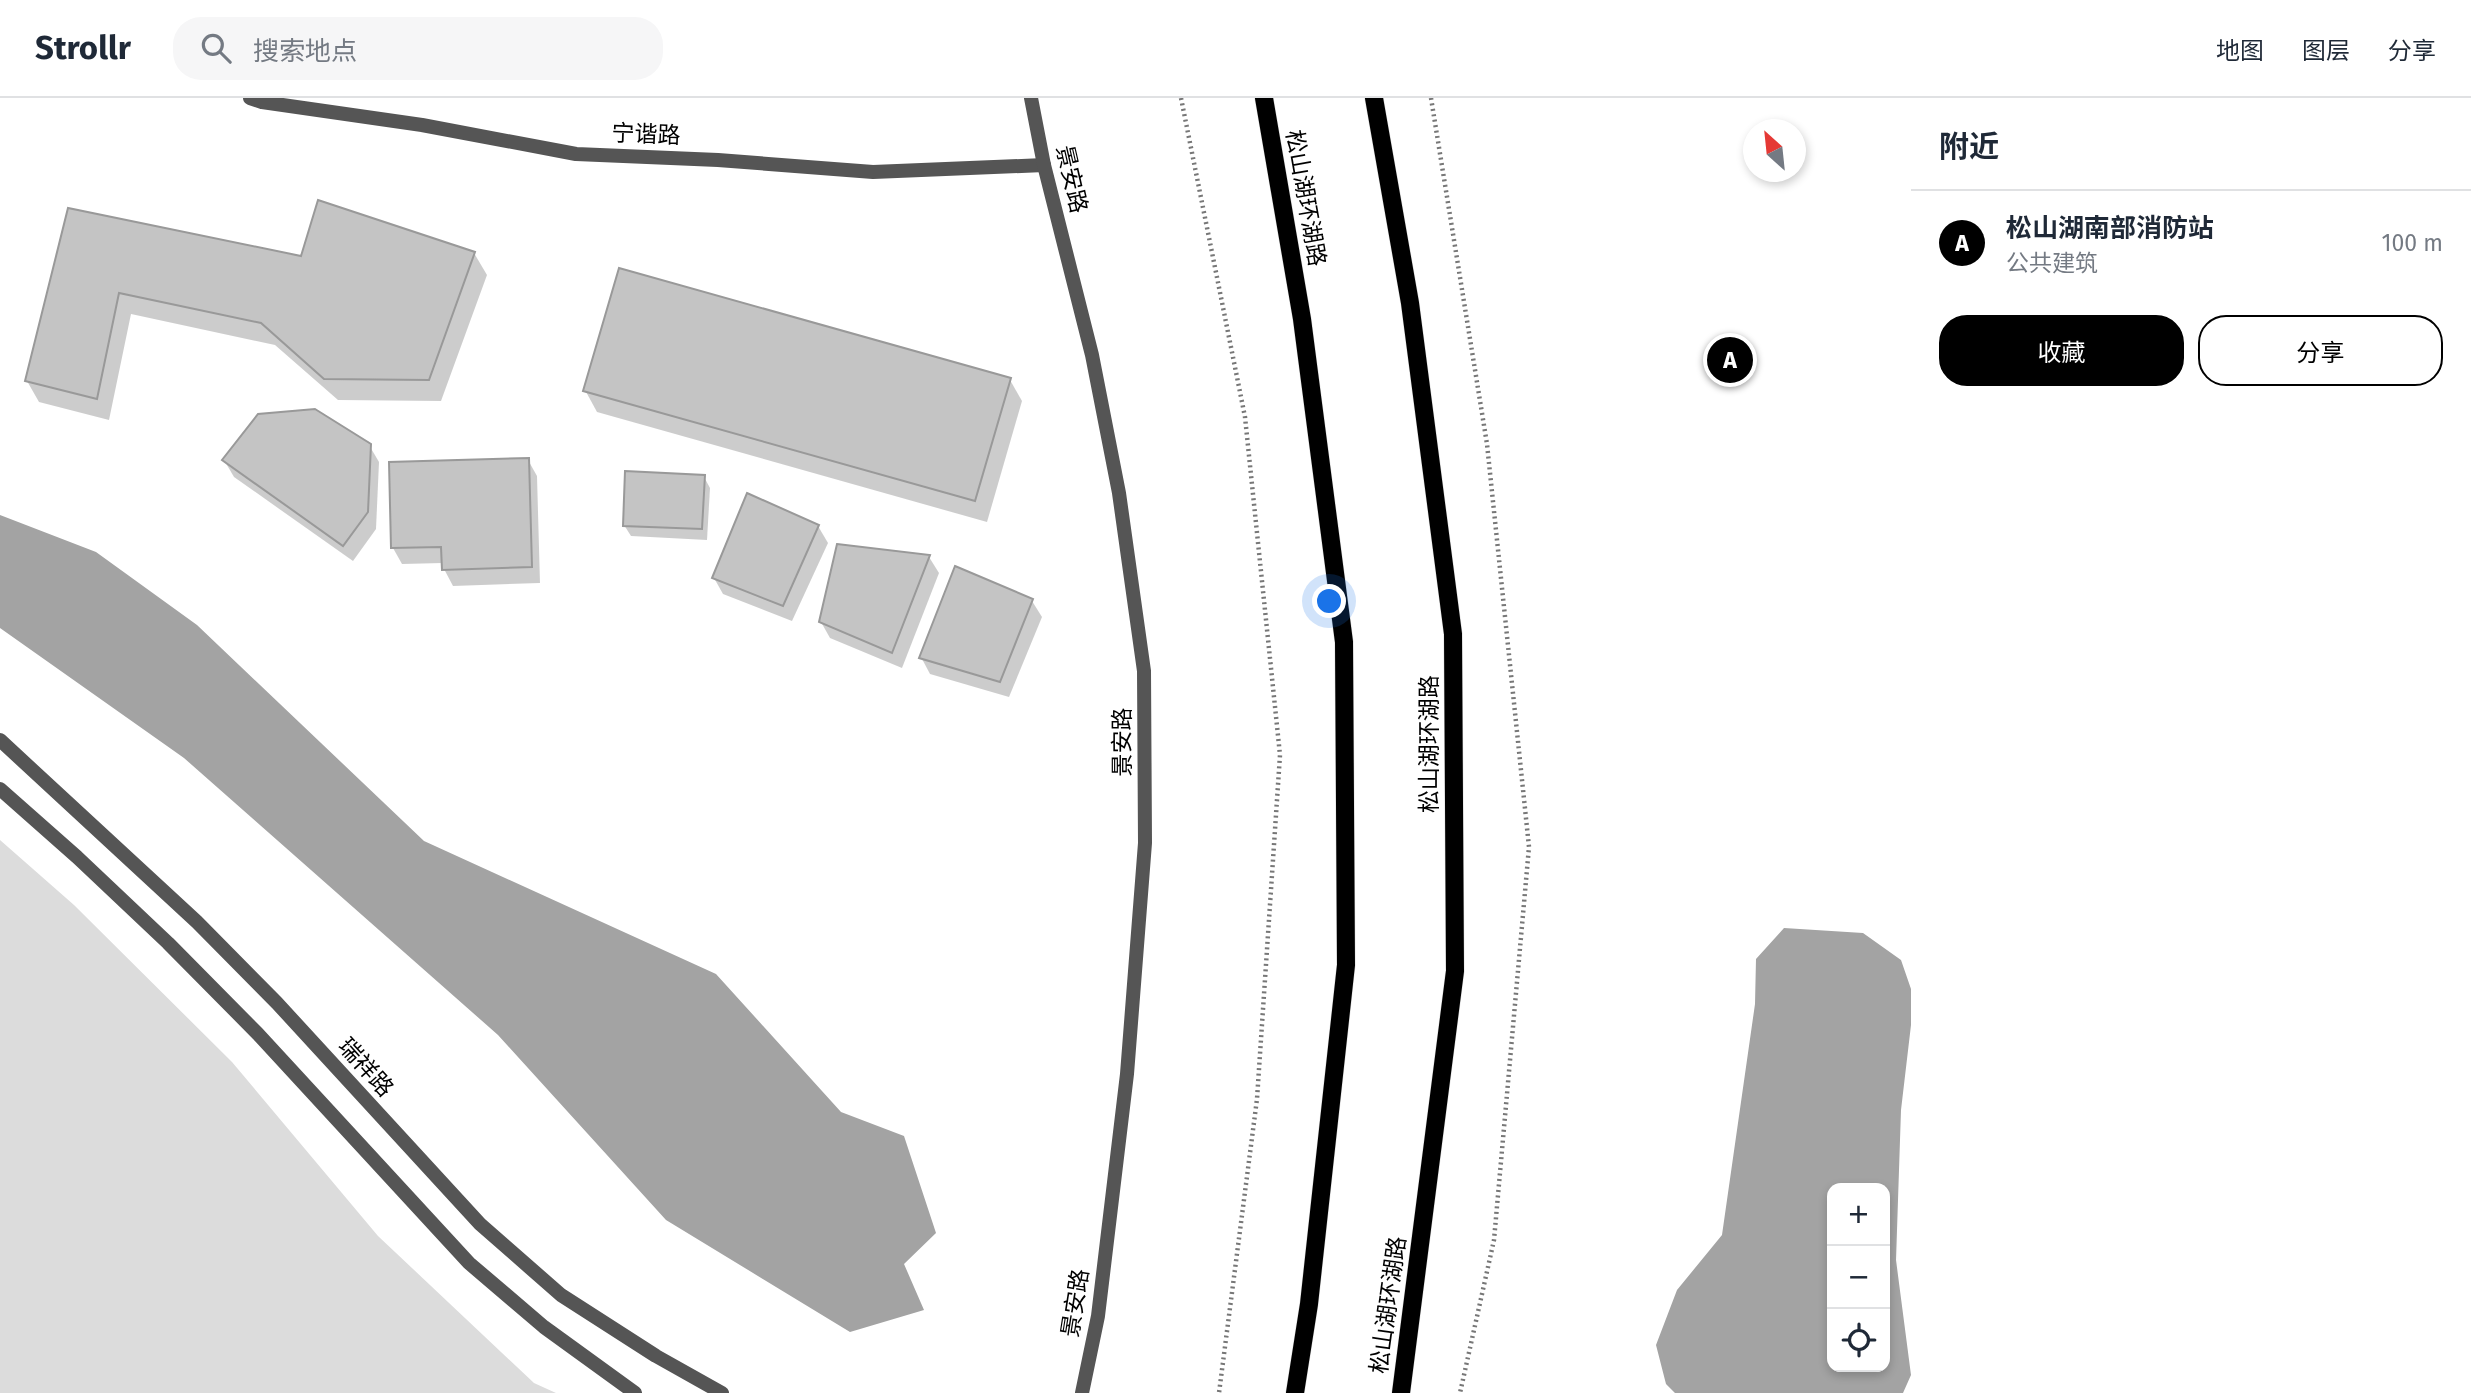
<!DOCTYPE html>
<html lang="zh">
<head>
<meta charset="utf-8">
<style>
	:root { --surface:#fff; --page:#f6f6f7; --text:#1f2937; --muted:#747a83; --line:#e0e1e3; --accent:#000 }
	body { margin:0; font-family:"Fira Sans","Noto Sans SC",sans-serif; background:var(--page); color:var(--text) }
	.controls { position:absolute; right:21px; bottom:21px; display:grid; overflow:hidden; border-radius:14px; box-shadow:0 4px 10px #0003 }
	.controls button { width:63px; height:63px; display:grid; place-items:center; padding:0; border:0; border-bottom:2px solid var(--line); background:var(--surface); color:var(--text); font:35px sans-serif }
	.compass { position:absolute; left:1743px; top:21px; width:63px; height:63px; border-radius:50%; background:var(--surface); box-shadow:0 4px 10px #0003; rotate:333deg }
	.you { position:absolute; left:1330px; top:504px; width:24px; height:24px; margin:-18px; border:5px solid #fff; border-radius:50%; background:#1a73e8; box-shadow:0 0 0 10px #1a73e833 }
	.badge { display:grid; place-items:center; width:46px; height:46px; border-radius:50%; background:var(--accent); color:#fff; font-size:23px; font-weight:700 }
	.pin { position:absolute; translate:-50% -50%; border:4px solid #fff; box-shadow:0 2px 7px #0006 }
	.list { margin:0; padding:0; list-style:none }
	h2 { display:flex; justify-content:space-between; align-items:center; height:91px; margin:0; padding:0 28px; font-size:30px }
	h2 small { font-size:23px; font-weight:400; color:var(--muted) }
	.list li { display:grid; grid-template-columns:46px 1fr auto; gap:21px; align-items:center; box-sizing:border-box; height:105px; padding:0 28px; border-top:2px solid var(--line) }
	.list b { display:block; font-size:26px; white-space:nowrap }
	.list p { margin:0; font-size:23px; white-space:nowrap; color:var(--muted) }
	.list em { font-size:23px; font-style:normal; color:var(--muted) }
	.actions { display:flex; gap:14px; padding:21px 28px }
	.actions a { flex:1; padding:16px 0; border:2px solid var(--accent); border-radius:28px; text-align:center; font-size:24px; color:var(--accent) }
	.actions .main { background:var(--accent); color:#fff }
	.icon { flex:none; width:38px; height:38px; fill:none; stroke:currentColor; stroke-width:2; stroke-linecap:round; stroke-linejoin:round }
	.map { position:relative; flex:none; width:1911px; height:1295px; overflow:hidden }
	header { display:flex; align-items:center; gap:42px; box-sizing:border-box; height:98px; padding:0 35px; background:var(--surface); border-bottom:2px solid var(--line) }
	header strong { font-size:33px }
	nav { display:flex; gap:38px; margin-inline-start:auto; font-size:24px }
	.search { width:490px; height:63px; background:var(--page); display:flex; align-items:center; gap:18px; box-sizing:border-box; padding:0 24px; border-radius:28px; color:var(--muted); font-size:26px }
	main { display:flex }
	aside { flex:1; background:var(--surface) }
	.map>svg:first-child { display:block }
	.green { fill:#dcdcdc }
	.water { fill:#a3a3a3; fill-rule:evenodd }
	.shadow { fill:#0003 }
	.building { fill:#c4c4c4; stroke:#999; stroke-width:2 }
	.lines { fill:none; stroke-linecap:round; stroke-linejoin:round }
	.primary-casing { stroke:#dbdbdb; stroke-width:19 }
	.path { stroke:#777; stroke-width:4.5; stroke-dasharray:2 3.5; stroke-linecap:butt }
	.minor { stroke:#555; stroke-width:14 }
	.tertiary { stroke:#555; stroke-width:14 }
	.primary { stroke:#000; stroke-width:18 }
	.labels { text-anchor:middle; dominant-baseline:central; stroke-width:7; stroke-linejoin:round; paint-order:stroke }
	.street-label { font-size:23px; fill:#000; stroke:#fff }
</style>
</head>
<body>
<header>
<strong>Strollr</strong>
<div class="search"><svg class="icon" aria-label="search" viewBox="0 0 24 24"><circle cx="10" cy="10" r="6"/><path d="M15 15l6 6"/></svg>搜索地点</div>
<nav><a>地图</a><a>图层</a><a>分享</a></nav>
</header>
<main>
<div class="map">
<svg width="1911" height="1295" viewBox="0 0 1911 1295">
	<rect width="100%" height="100%" fill="#fff"/>
	<!-- green -->
	<polygon class="green" points="0,742 74,807 232,964 378,1138 534,1285 556,1295 0,1295"/>
	<!-- water -->
	<g class="water">
		<polygon points="0,417 96,454 197,527 424,743 716,876 841,1014 904,1038 936,1135 904,1166 924,1212 850,1234 666,1122 498,937 184,660 0,530"/>
		<path d="M1784,830l79,5 38,27 10,29v36l-10,85 -5,150 15,115 -8,18h-228l-9,-9 -10,-39 21,-55 45,-55 33,-231 1,-45zM1832,1090h53v179h-53z"/>
	</g>
	<!-- shadow -->
	<g class="shadow">
		<polygon points="69,112 302,160 474,155 487,177 441,303 338,302 275,247 131,216 109,322 39,304 27,283"/>
		<polygon points="1010,282 1022,303 987,424 597,314 585,292"/>
		<polygon points="369,347 379,364 376,431 353,463 234,379 224,362"/>
		<polygon points="528,362 537,378 540,485 453,488 444,471 443,465 402,466 393,450"/>
		<polygon points="704,379 710,390 707,442 631,438 624,427"/>
		<polygon points="818,428 828,445 792,523 723,496 714,480"/>
		<polygon points="929,459 939,475 902,570 830,540 821,524"/>
		<polygon points="1032,503 1042,519 1009,599 930,576 921,559"/>
	</g>
	<!-- building -->
	<g class="building">
		<polygon points="318,102 475,154 429,282 324,281 261,225 119,195 97,301 25,283 68,110 301,158"/>
		<polygon points="619,170 1011,280 975,403 583,293"/>
		<polygon points="315,311 371,346 368,414 343,448 222,362 258,316"/>
		<polygon points="529,360 532,469 442,472 441,449 391,450 389,364"/>
		<polygon points="625,373 705,377 702,431 623,428"/>
		<polygon points="747,395 819,427 783,508 712,480"/>
		<polygon points="837,446 930,457 892,555 819,524"/>
		<polygon points="955,468 1033,501 1000,584 919,560"/>
	</g>
	<g class="lines">
		<defs>
			<g id="primary">
				<polyline points="1264,0 1302,221 1344,544 1346,867 1309,1206 1295,1295"/>
				<polyline points="1374,0 1410,205 1453,536 1455,873 1401,1295"/>
			</g>
		</defs>
		<!-- primary casing -->
		<use href="#primary" class="primary-casing"/>
		<!-- path -->
		<g class="path">
			<polyline points="1181,0 1245,319 1280,657 1257,1001 1219,1295"/>
			<polyline points="1431,0 1487,346 1529,749 1494,1142 1460,1295"/>
		</g>
		<!-- minor -->
		<g class="minor">
			<polyline points="250,0 262,4 422,27 576,56 718,62 873,74 1044,67"/>
			<polyline points="1031,0 1044,67 1092,257 1119,395 1144,573 1145,745 1127,976 1098,1218 1082,1295"/>
		</g>
		<!-- tertiary -->
		<g class="tertiary">
			<polyline points="0,642 197,824 277,905 480,1126 561,1197 656,1258 722,1295"/>
			<polyline points="0,691 77,759 168,845 258,936 469,1165 544,1229 635,1295"/>
		</g>
		<!-- primary -->
		<use href="#primary" class="primary"/>
	</g>
	<g class="labels">
		<!-- street labels -->
		<g class="street-label">
			<text transform="translate(646 36) rotate(2)">宁谐路</text>
			<text transform="translate(1072 81) rotate(77)">景安路</text>
			<text transform="translate(1306 100) rotate(80)">松山湖环湖路</text>
			<text transform="translate(1122 644) rotate(-90)">景安路</text>
			<text transform="translate(1429 646) rotate(-90)">松山湖环湖路</text>
			<text transform="translate(366 969) rotate(48)">瑞祥路</text>
			<text transform="translate(1075 1205) rotate(-81)">景安路</text>
			<text transform="translate(1388 1207) rotate(-82)">松山湖环湖路</text>
		</g>
	</g>
</svg>
<div class="controls">
<button>+</button>
<button>−</button>
<button><svg class="icon" aria-label="locate" viewBox="0 0 24 24"><circle cx="12" cy="12" r="6"/><path d="M12 2v4M12 18v4M2 12h4M18 12h4"/></svg></button>
</div>
<svg class="compass" viewBox="-18 -18 36 36"><path d="M0-13l5 13h-10z" fill="#e53935"/><path d="M0 13l5-13h-10z" fill="#747a83"/></svg>
<div class="you"></div>
<div class="pin badge" style="left:1730px;top:262px">A</div>
</div>
<aside>
<h2>附近<small></small></h2>
<ul class="list">
<li><span class="badge">A</span><div><b>松山湖南部消防站</b><p>公共建筑</p></div><em>100 m</em></li>
</ul>
<div class="actions"><a class="main">收藏</a><a>分享</a></div>
</aside>
</main>
</body>
</html>
